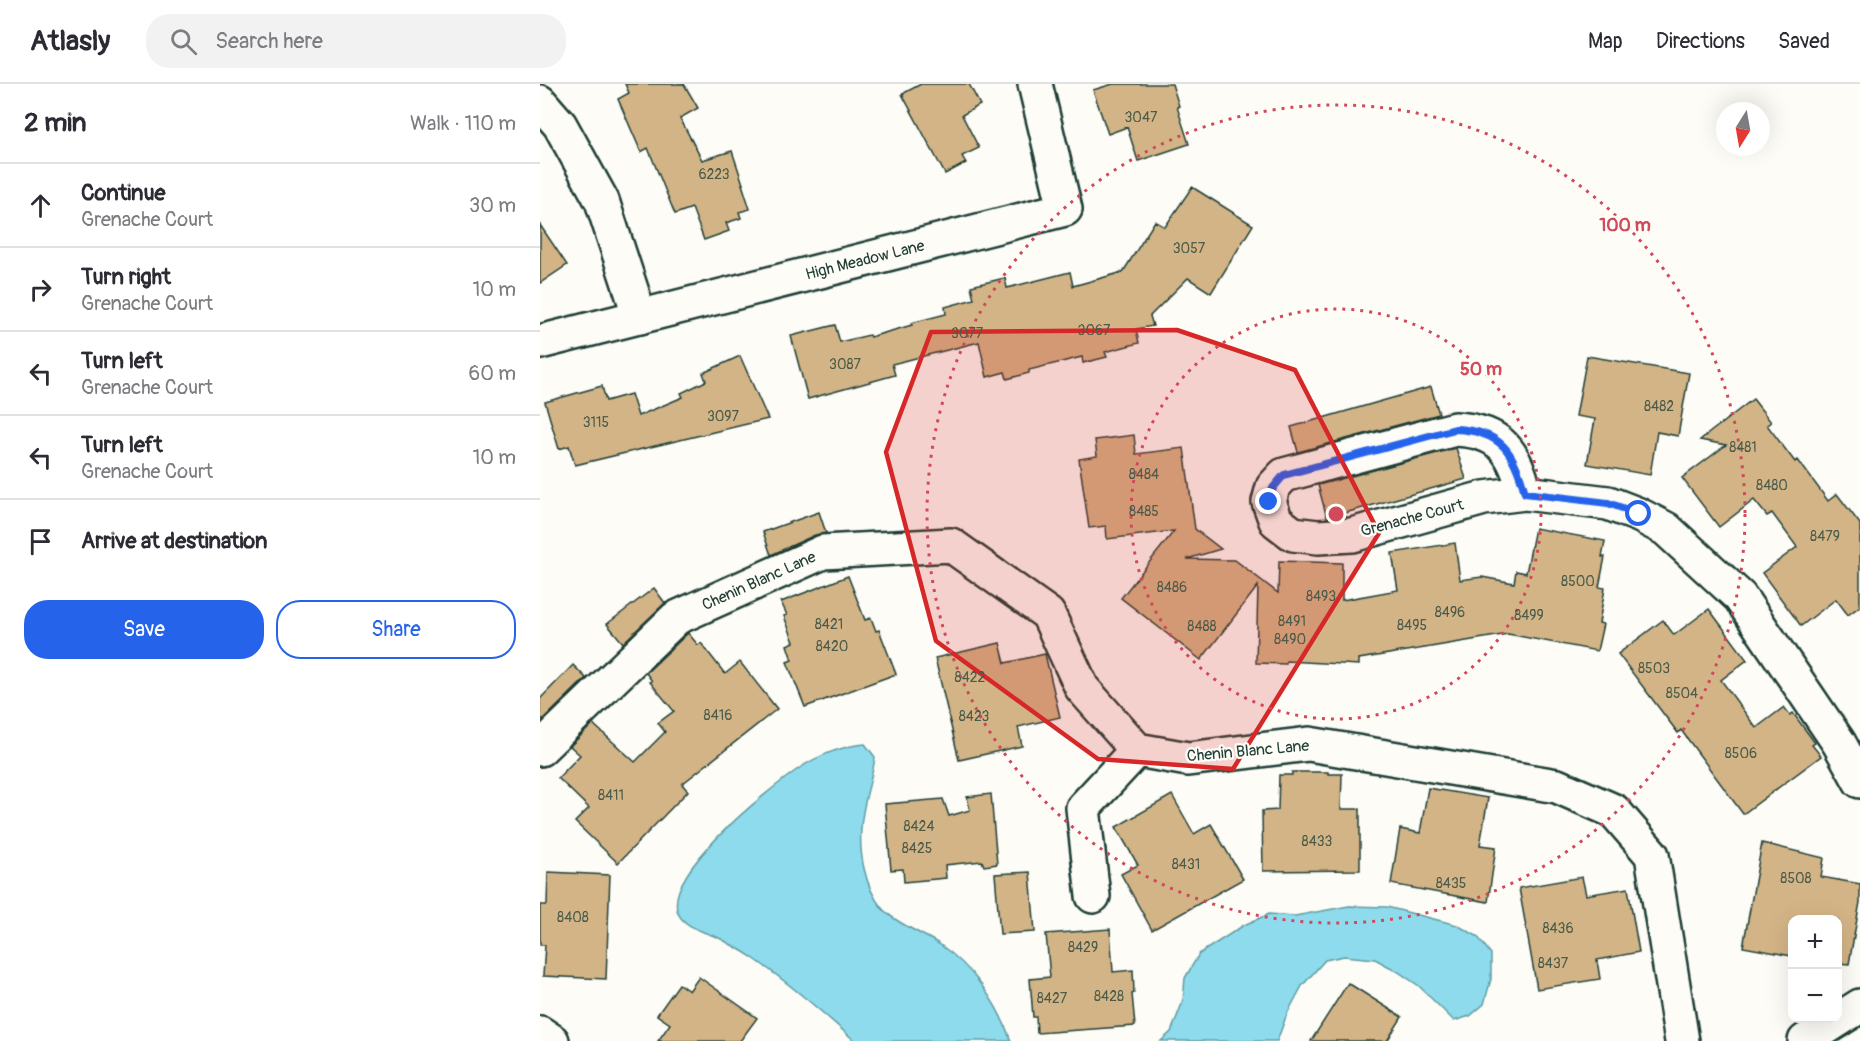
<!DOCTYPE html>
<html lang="en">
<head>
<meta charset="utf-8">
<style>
	:root { --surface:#fff; --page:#f2f2f3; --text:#2b2b33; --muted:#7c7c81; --line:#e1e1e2; --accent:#2563eb }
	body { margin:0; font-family:Pangolin,sans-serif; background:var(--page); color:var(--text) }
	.controls { position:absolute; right:18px; bottom:18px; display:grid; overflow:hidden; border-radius:12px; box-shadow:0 6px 24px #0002 }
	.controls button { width:54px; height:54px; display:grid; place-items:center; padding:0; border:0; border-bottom:2px solid var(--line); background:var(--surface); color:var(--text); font:30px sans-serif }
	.compass { position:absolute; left:1176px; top:18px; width:54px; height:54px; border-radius:50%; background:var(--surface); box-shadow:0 6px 24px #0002; rotate:191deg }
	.stop { position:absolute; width:18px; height:18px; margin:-14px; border:4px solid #2563eb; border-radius:50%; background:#fff }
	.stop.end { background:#2563eb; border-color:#fff; box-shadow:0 2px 6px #0008 }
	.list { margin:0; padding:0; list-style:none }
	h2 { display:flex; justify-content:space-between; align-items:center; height:78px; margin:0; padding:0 24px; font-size:26px }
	h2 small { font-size:20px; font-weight:400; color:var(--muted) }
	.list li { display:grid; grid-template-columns:39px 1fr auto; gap:18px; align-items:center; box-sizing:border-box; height:84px; padding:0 24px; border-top:2px solid var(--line) }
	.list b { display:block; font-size:22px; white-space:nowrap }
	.list p { margin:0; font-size:20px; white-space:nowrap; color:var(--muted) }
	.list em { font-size:20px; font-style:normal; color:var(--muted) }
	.actions { display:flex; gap:12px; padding:18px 24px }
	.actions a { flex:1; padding:14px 0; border:2px solid var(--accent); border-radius:24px; text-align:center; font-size:21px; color:var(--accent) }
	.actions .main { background:var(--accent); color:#fff }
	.icon { flex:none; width:33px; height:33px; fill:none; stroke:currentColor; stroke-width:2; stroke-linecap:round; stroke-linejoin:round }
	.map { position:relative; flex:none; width:1320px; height:957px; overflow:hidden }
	header { display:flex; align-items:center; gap:36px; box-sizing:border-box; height:84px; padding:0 30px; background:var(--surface); border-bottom:2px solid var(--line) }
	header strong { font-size:28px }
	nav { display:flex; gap:33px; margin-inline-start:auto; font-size:21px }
	.search { width:420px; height:54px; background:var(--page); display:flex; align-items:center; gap:15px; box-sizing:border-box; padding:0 21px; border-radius:24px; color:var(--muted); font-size:22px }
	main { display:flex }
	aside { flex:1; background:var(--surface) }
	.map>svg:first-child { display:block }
	.water { fill:#8ddbec; stroke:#619ca2; stroke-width:1.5 }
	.building { fill:#d3b487; stroke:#1f3d34; stroke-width:1.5 }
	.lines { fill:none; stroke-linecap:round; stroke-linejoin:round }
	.minor-casing { stroke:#1f3d34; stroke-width:38 }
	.minor { stroke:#fdfcf7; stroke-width:33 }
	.route { stroke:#2563eb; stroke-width:8 }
	.marked { fill:#d62828; fill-opacity:0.2; stroke:#d62828; stroke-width:4.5; stroke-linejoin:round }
	.ring { fill:none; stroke:#d1495b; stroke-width:3; stroke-dasharray:3 6 }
	.labels { text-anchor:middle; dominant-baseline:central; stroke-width:4.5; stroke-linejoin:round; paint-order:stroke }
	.number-label { font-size:14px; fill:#4c5b49 }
	.street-label { font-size:16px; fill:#1f3d34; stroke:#fdfcf7 }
	.centre { fill:#d1495b; stroke:#fdfcf7; stroke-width:3 }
	.ring-label { font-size:18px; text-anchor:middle; font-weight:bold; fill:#d1495b; stroke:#fdfcf7; stroke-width:4.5; stroke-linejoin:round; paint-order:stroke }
</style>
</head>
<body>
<header>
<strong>Atlasly</strong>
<div class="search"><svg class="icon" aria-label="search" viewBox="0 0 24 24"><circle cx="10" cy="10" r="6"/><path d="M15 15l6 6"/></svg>Search here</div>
<nav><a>Map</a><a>Directions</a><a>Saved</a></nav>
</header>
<main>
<aside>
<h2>2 min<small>Walk · 110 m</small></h2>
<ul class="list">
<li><svg class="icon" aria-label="ahead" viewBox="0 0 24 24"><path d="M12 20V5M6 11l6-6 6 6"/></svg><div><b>Continue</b><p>Grenache Court</p></div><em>30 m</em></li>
<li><svg class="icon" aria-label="right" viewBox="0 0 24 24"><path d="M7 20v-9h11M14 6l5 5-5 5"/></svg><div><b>Turn right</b><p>Grenache Court</p></div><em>10 m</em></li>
<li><svg class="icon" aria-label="left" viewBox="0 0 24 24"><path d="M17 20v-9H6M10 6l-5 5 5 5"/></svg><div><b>Turn left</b><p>Grenache Court</p></div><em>60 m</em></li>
<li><svg class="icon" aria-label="left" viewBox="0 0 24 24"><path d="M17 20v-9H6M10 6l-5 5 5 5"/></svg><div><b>Turn left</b><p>Grenache Court</p></div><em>10 m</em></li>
<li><svg class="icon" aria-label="arrive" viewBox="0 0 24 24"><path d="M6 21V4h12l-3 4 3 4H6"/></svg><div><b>Arrive at destination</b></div></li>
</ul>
<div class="actions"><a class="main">Save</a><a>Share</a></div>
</aside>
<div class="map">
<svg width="1320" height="957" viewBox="0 0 1320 957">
	<rect width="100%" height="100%" fill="#fdfcf7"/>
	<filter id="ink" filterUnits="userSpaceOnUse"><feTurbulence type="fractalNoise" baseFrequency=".0167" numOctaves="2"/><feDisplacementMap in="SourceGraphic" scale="12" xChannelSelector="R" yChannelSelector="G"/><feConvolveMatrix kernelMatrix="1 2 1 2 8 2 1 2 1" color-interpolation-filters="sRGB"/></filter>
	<g filter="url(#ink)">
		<!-- water -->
		<g class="water">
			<path d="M325,660l10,13c-3,24 -13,47 -14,72 -2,25 4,57 20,78 11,14 42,27 58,37 33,22 59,59 72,97h-156c-33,-29 -66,-58 -102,-83 -10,-7 -21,-13 -32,-19 -12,-6 -30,-9 -40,-21 -29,-38 90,-130 117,-149 19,-13 44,-23 67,-25z"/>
			<polygon points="809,822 847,823 917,841 937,852 951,870 951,895 944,920 930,932 914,937 879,902 857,887 835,875 804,872 785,876 762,902 747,930 737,957 621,957 631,948 643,917 645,894 659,870 704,841 729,830 755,832"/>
		</g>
		<!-- building -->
		<g class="building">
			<polygon points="85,0 144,0 158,24 140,34 162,76 192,67 203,100 202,100 210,125 199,128 201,134 186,139 189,147 164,156 152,124 135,130 108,64 101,68 78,15 89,9"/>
			<polygon points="381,0 429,0 440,21 422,31 439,64 422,72 426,79 405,90 362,10"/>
			<polygon points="573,0 632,0 639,22 637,23 649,60 598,77 587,43 568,50 553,6"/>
			<polygon points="652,103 713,141 671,209 648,194 610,232 613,242 596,245 599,259 565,268 567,273 543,279 542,273 489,286 489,289 467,295 465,288 447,293 439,258 352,280 355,291 268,315 251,252 295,241 300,258 329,251 330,253 372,241 371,239 406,230 405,223 434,215 431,202 465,194 467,204 530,188 533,202 583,188 615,137 625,143"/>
			<polygon points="0,141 27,181 0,199"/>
			<polygon points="200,272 228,335 35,381 29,362 19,365 5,318 62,302 66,317 91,310 98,332 143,313 141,309 166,297 163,289"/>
			<polygon points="1047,272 1149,289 1138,352 1117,348 1110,391 1047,380 1055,335 1036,332"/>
			<polygon points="891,303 899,330 758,368 751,343"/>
			<polygon points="1213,315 1231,338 1227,341 1255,378 1258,376 1288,417 1297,410 1320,440 1320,522 1308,531 1296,515 1261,542 1222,489 1257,463 1232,429 1227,432 1214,416 1179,443 1142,394 1186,361 1160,356"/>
			<polygon points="594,351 596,370 644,364 655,445 681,465 647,475 695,476 738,509 739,477 802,479 802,516 858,506 852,469 915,459 920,496 942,493 974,499 976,487 986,489 995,444 1065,457 1062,473 1065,473 1059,503 1065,504 1059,539 1063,540 1057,567 968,550 819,575 819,581 746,577 746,580 716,579 718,502 661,576 581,514 634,447 567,455 566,442 549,444 539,375 557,372 555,356"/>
			<polygon points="916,364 926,395 787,434 778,401"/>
			<polygon points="279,428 286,449 275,451 231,471 223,448"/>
			<polygon points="308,492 325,536 331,534 336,547 339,546 356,590 265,623 247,578 252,576 247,561 254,558 244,532 247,531 241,518"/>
			<polygon points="114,504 125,519 83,559 67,540"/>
			<polygon points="1169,525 1207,576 1181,596 1216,644 1244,623 1250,631 1253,629 1275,659 1272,661 1281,672 1203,730 1141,646 1138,649 1078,570 1123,536 1134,551"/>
			<polygon points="148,549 158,561 161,559 185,590 200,578 237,625 142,700 148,707 78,779 35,738 49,724 18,694 40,671 30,662 53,640 95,678 125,648 118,639 134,627 110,598 112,597 106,589"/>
			<polygon points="460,559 465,579 505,570 520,633 478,643 482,662 419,676 395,574"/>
			<polygon points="33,581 46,594 3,636 0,632 0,615"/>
			<polygon points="752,688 788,688 788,690 802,690 801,725 820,725 820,786 723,787 722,727 738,726 739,691 752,691"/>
			<polygon points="888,704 948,714 940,761 956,763 948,818 851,800 860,745 880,749"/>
			<polygon points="451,710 457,780 444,782 442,777 405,781 406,794 364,798 363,785 351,786 345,720 403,715 409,732 430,726 427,713"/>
			<polygon points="632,711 654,750 671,740 703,795 612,846 581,790 598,781 576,743"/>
			<polygon points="1222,759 1284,774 1281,793 1320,800 1320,818 1309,880 1298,879 1298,836 1252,836 1252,872 1203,863"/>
			<polygon points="8,788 70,791 66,895 3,892 5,861 0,861 0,821 7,821"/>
			<polygon points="490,788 495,848 460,850 455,790"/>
			<polygon points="1042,793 1046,811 1088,804 1099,868 1057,876 1060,895 997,905 979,804"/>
			<polygon points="570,845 573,888 593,886 594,909 592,910 595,942 497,949 496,933 493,933 490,895 510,893 506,850"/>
			<polygon points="159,893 217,934 200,957 118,957 130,940 117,931 139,900 149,907"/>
			<polygon points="808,899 862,933 847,957 771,957"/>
		</g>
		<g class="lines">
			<defs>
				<g id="minor">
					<polyline points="0,18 20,41 62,117 100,233"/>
					<polyline points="0,258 525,125 495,0"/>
					<path d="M985,409c-11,-42 -24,-62 -70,-64l-171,46 -11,12 -4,15 7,19 17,13 25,3 34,-2 132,-37 41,-5 83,10 31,12 27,14 74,68 99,146 21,38"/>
					<polyline points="0,665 136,534 283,468 411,461 508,530 542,604 597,666 648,675 769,660 1017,702 1074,727 1112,771 1142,957"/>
					<polyline points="553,812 543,724 597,666"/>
					<polyline points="0,949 12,957"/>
					<polyline points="1265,957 1320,922"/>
				</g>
			</defs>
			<!-- minor casing -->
			<use href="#minor" class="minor-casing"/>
			<!-- minor -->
			<use href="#minor" class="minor"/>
		</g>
	</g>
	<g class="lines" filter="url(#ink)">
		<!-- route -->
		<path class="route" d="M729,418l4,-14 11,-13 171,-46c46,2 59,22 70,64l83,10 31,11"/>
	</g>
	<!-- marked area -->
	<path class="marked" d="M637,246l118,40 84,163 -146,236 -135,-10 -162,-118 -50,-189 45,-120z"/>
	<!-- distance rings -->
	<g class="ring">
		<circle cx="796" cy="430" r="205"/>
		<circle cx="796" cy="430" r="409"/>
	</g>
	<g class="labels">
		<!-- number labels -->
		<g class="number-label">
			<text x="601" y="33">3047</text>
			<text x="174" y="90">6223</text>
			<text x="649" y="164">3057</text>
			<text x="554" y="246">3067</text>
			<text x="427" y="249">3077</text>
			<text x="305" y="280">3087</text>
			<text x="1119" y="322">8482</text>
			<text x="183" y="332">3097</text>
			<text x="56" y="338">3115</text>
			<text x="1203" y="363">8481</text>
			<text x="604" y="390">8484</text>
			<text x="1232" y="401">8480</text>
			<text x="604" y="427">8485</text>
			<text x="1285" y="452">8479</text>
			<text x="1038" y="497">8500</text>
			<text x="632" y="503">8486</text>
			<text x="781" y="512">8493</text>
			<text x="910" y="528">8496</text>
			<text x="989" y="531">8499</text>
			<text x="752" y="537">8491</text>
			<text x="289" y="540">8421</text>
			<text x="872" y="541">8495</text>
			<text x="662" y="542">8488</text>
			<text x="750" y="555">8490</text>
			<text x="292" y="562">8420</text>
			<text x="1114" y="584">8503</text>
			<text x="430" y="593">8422</text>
			<text x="1142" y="609">8504</text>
			<text x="178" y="631">8416</text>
			<text x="434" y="632">8423</text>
			<text x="1201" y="669">8506</text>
			<text x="71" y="711">8411</text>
			<text x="379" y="742">8424</text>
			<text x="777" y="757">8433</text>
			<text x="377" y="764">8425</text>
			<text x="646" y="780">8431</text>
			<text x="1256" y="794">8508</text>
			<text x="911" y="799">8435</text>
			<text x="33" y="833">8408</text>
			<text x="1018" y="844">8436</text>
			<text x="543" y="863">8429</text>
			<text x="1013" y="879">8437</text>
			<text x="569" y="912">8428</text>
			<text x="512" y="914">8427</text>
		</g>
		<!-- street labels -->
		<g class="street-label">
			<text transform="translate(325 176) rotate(-14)">High Meadow Lane</text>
			<text transform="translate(872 434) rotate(-15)">Grenache Court</text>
			<text transform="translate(219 497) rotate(-24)">Chenin Blanc Lane</text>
			<text transform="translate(708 667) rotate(-5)">Chenin Blanc Lane</text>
		</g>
	</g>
	<circle cx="796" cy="430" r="9" class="centre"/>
	<g class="ring-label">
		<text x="1085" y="147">100 m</text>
		<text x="941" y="291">50 m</text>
	</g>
</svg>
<div class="controls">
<button>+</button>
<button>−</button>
</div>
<svg class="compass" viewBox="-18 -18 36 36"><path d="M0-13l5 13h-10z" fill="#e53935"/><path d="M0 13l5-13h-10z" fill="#7c7c81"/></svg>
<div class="stop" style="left:1099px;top:430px"></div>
<div class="stop end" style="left:729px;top:418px"></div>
</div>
</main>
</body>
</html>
